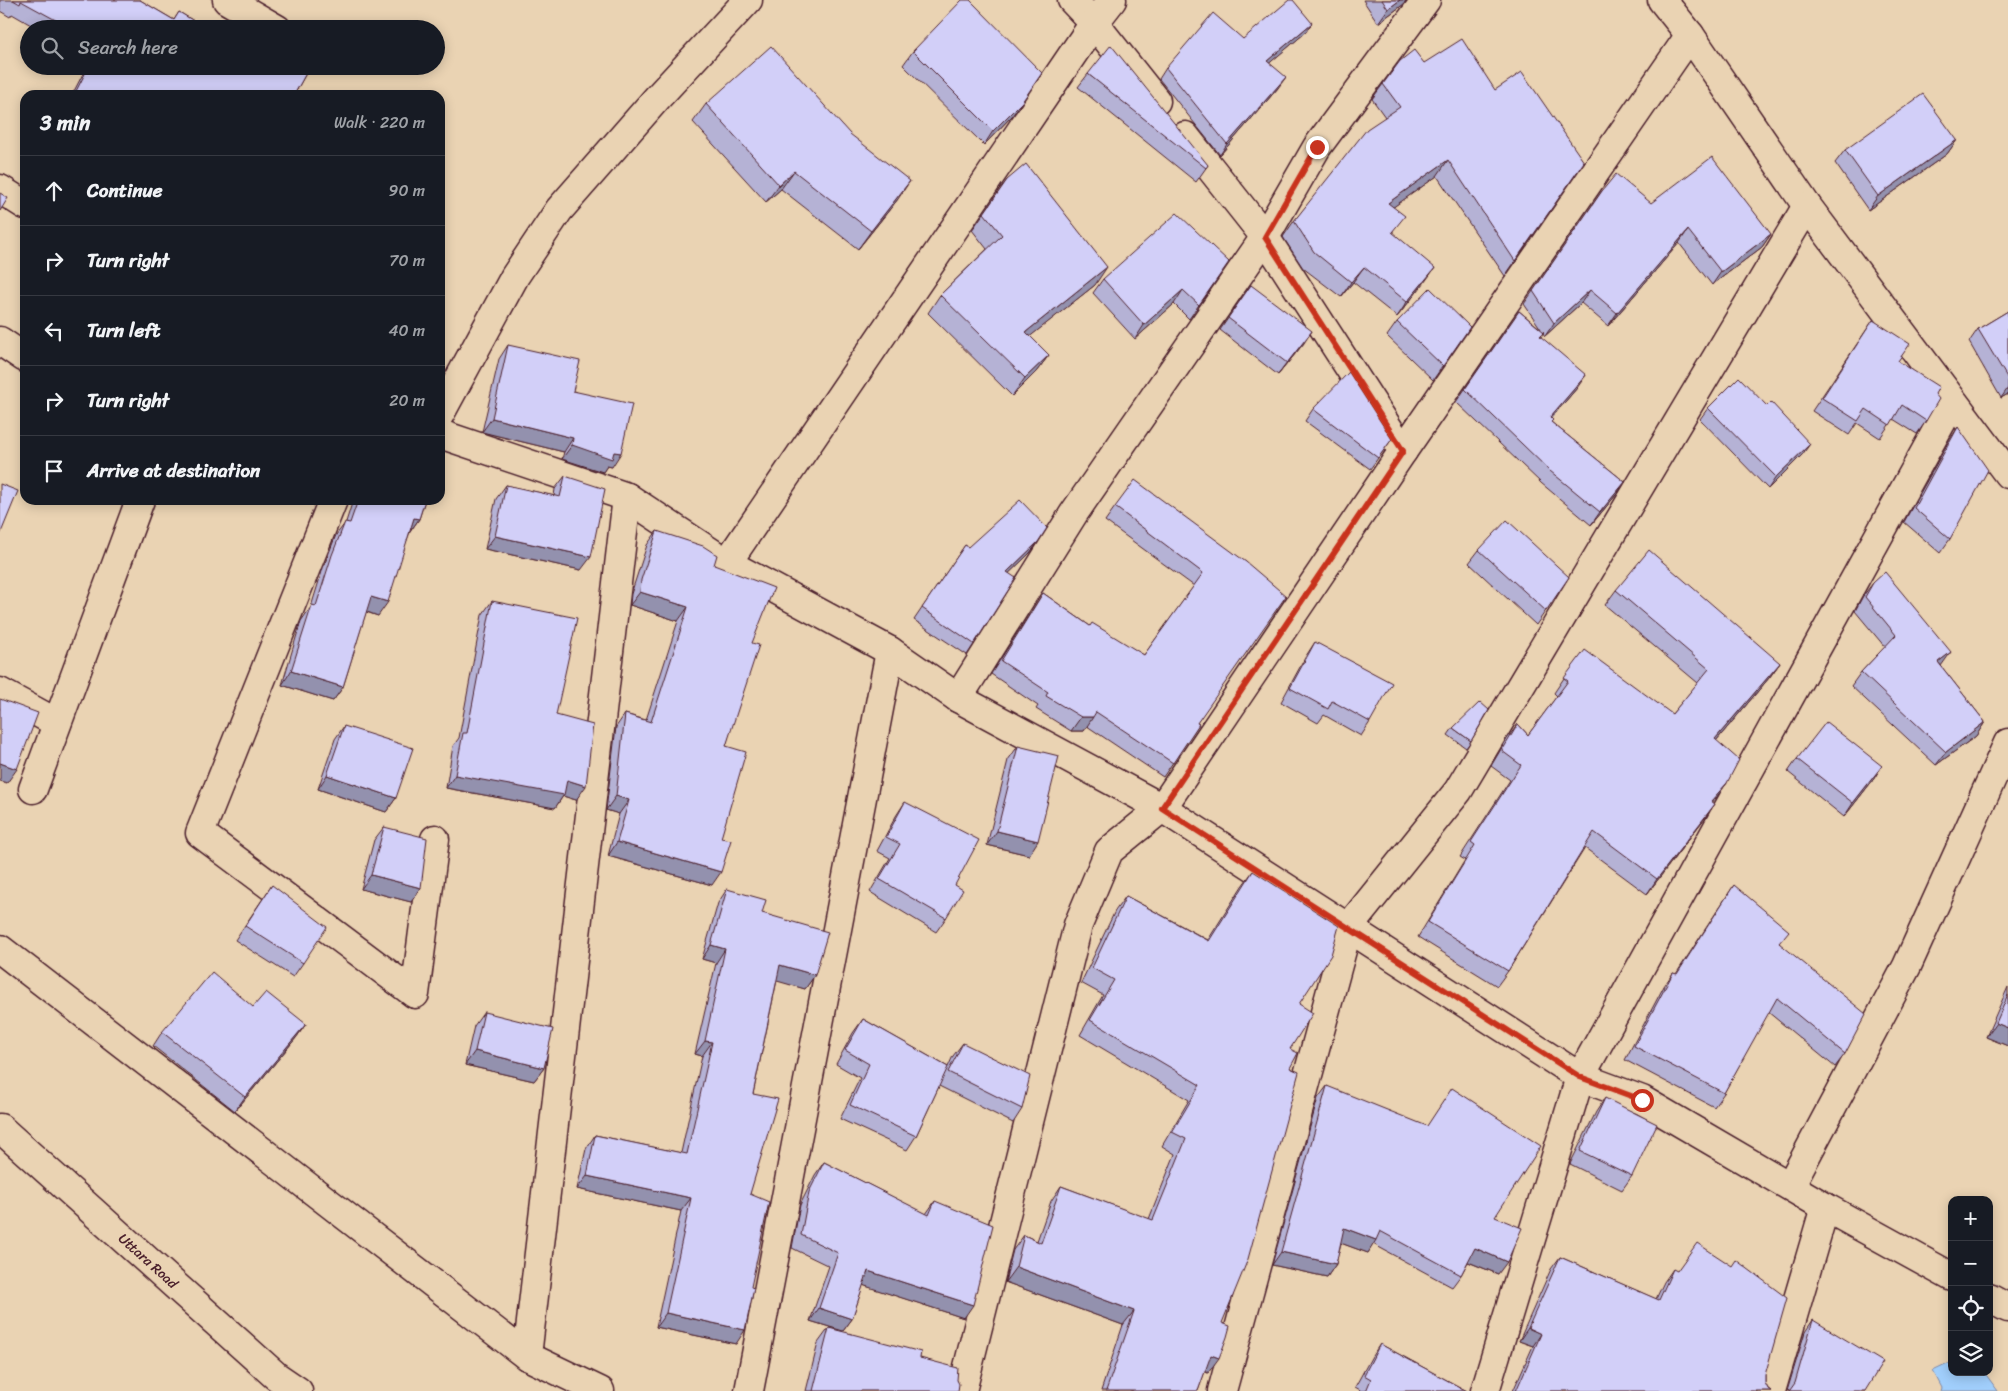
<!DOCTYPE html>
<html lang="en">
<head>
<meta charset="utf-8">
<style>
	:root { --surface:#171b24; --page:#242831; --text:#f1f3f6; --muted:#9ea1a6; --line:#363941 }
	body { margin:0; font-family:Sriracha,sans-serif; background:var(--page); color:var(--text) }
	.controls { position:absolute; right:15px; bottom:15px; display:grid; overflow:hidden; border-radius:10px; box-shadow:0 2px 12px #0003 }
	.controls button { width:45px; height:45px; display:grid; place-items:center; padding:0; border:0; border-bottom:1px solid var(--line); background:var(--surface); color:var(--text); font:25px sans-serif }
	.stop { position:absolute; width:15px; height:15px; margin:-11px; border:4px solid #c8321e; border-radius:50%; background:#fff }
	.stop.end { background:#c8321e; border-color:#fff; box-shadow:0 1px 5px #0008 }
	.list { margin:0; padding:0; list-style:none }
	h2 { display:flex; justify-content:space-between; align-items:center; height:65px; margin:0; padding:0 20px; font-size:21px }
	h2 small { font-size:16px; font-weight:400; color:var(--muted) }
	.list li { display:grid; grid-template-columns:32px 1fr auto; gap:15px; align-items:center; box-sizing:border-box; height:70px; padding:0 20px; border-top:1px solid var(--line) }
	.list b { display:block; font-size:19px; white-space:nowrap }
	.list em { font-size:16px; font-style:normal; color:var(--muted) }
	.icon { flex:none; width:28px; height:28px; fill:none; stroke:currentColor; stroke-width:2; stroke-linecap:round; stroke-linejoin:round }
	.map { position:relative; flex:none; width:2008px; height:1391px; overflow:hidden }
	.search { position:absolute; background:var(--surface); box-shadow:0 2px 12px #0003; left:20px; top:20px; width:425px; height:55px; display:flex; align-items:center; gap:12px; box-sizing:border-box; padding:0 18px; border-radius:28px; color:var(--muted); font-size:19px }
	.panel { position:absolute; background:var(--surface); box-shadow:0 2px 12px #0003; left:20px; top:90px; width:425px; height:415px; border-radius:15px }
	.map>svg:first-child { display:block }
	.water { fill:#a1cffc; stroke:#7e89a8 }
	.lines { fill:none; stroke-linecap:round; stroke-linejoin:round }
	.minor-casing { stroke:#4a1f2b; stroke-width:31 }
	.minor { stroke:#ead3b3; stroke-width:28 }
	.wall { fill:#b5b2d5; stroke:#4a1f2b }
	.shaded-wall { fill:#9391ae; stroke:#4a1f2b }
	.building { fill:#d2cff8; stroke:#4a1f2b }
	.route { stroke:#c8321e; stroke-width:6 }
	.labels { text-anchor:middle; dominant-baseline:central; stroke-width:4; stroke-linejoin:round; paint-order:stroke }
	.street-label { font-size:14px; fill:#4a1f2b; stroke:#ead3b3 }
</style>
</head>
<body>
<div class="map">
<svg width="2008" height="1391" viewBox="0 0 2008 1391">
	<rect width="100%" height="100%" fill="#ead3b3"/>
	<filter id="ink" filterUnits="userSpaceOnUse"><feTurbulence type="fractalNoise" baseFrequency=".02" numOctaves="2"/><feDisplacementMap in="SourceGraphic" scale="10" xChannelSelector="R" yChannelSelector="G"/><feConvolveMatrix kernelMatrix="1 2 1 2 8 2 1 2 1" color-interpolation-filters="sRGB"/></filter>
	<g filter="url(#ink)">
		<!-- water -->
		<polygon class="water" points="1952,1362 1952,1372 1984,1372 1998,1391 1941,1391 1942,1388 1933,1371"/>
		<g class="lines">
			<defs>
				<g id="minor">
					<polyline points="227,0 277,29"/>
					<polyline points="1072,0 1094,23 1112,0"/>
					<polyline points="1662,0 1690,35 1807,206 2008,474"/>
					<polyline points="1185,136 1265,237 1403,451"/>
					<polyline points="0,189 25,205"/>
					<polyline points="0,341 25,358"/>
					<polyline points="440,414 515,276 559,210 658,97 748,0"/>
					<polyline points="440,434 627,497 727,563 890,651 958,698 1162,808 1580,1077 1642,1100 1825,1207 1952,1277"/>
					<polyline points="333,500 200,833 415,994 435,839"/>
					<polyline points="727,563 1094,23 1156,101"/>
					<polyline points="0,692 57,723"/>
					<polyline points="958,698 1074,513 1265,237 1317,147 1426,0"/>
					<polyline points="33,789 140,500"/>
					<polyline points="0,949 527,1356 600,1391"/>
					<polyline points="0,1128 276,1376 298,1391"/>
					<polyline points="1790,1186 1907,966 2008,743"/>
					<polyline points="1989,1298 2008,1308"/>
					<polyline points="527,1356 627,497"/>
					<polyline points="749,1391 890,651"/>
					<polyline points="962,1391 1078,925 1109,851 1162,808 1403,451 1690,35"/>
					<polyline points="1222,1391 1348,928 1458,791 1807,206"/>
					<polyline points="1485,1391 1580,1077 1952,403"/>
					<polyline points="1771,1391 1825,1207"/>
				</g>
			</defs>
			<!-- minor casing -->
			<use href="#minor" class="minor-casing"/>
			<!-- minor -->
			<use href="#minor" class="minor"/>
		</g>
		<!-- wall -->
		<g class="wall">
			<polygon points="0,0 140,0 174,20 179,12 207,29 38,29 12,14 10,17 0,11"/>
			<polygon points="1363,0 1406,0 1404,4 1378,23"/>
			<polygon points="1312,23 1305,33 1269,63 1278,88 1220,155 1159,79 1166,68 1243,39"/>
			<polygon points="913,51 1012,116 984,145 903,65"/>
			<polygon points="1424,63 1495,90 1584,162 1505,276 1437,176 1393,207 1393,233 1424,283 1397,317 1353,282 1341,297 1303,268 1283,237 1294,221 1385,117 1372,99 1383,84"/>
			<polygon points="87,66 310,66 294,95 72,95"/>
			<polygon points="1088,74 1208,165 1196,182 1078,87"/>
			<polygon points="706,104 898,199 858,249 781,189 766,202 693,122"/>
			<polygon points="1957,140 1947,154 1868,210 1835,163 1845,150"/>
			<polygon points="1007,180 1095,285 1030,336 1049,355 1036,372 1012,396 928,313 940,295 987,249 972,230"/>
			<polygon points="1602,191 1771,234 1762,247 1712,285 1679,243 1608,326 1581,303 1545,336 1543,333 1541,337 1577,388 1551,418 1551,422 1625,482 1616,495 1591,525 1541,483 1456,402 1519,311 1541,329 1524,304"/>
			<polygon points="1229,262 1189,319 1174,304 1135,339 1093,293 1103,279"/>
			<polygon points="1251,285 1304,343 1278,375 1220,330"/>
			<polygon points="2008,311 2008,394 2001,398 1969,342 1978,329"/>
			<polygon points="1873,320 1898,361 1935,394 1926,421 1917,434 1893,419 1880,438 1857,423 1849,435 1812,411"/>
			<polygon points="1397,322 1470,327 1433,380 1387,336"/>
			<polygon points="508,345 573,391 612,467 607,466 603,472 562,459 564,452 482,432 499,359"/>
			<polygon points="1708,408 1802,455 1768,489 1700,419"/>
			<polygon points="1313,409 1392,439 1370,469 1305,421"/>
			<polygon points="1958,427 1950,539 1940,553 1904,522 1949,441"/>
			<polygon points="565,476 581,570 485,549 496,499 506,485 554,496 555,489"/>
			<polygon points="353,500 425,500 419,519 410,532 378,616 366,612 343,687 333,701 282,685 301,621 311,607 323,568 336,535 346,522"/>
			<polygon points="1115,507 1246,562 1197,723 1199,724 1163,777 1087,726 1084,731 1071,731 1036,709 1038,706 991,674 1034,607 1043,593 1090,626 1144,655 1194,586 1105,521"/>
			<polygon points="657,531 714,565 752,643 726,746 721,838 712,885 608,856 619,814 606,810 616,727 625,714 646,720 678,621 630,605 631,594 647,545"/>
			<polygon points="1038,542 1030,553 1009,573 974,644 967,655 914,620 965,545 968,547"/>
			<polygon points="1479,550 1569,577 1536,625 1469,563"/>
			<polygon points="1873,583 1941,666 1985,722 1976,736 1936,765 1851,686 1861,672 1885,647 1855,611 1863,596"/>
			<polygon points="1616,590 1780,663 1769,678 1716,741 1727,783 1712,802 1704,819 1647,894 1585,848 1508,971 1497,986 1418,937 1465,860 1460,857 1510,780 1491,766 1507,739 1518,724 1528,735 1557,696 1554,693 1564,678 1672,714 1698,683 1605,605"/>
			<polygon points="492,601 556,715 576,800 563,796 555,808 446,788 453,746 459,738 482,615"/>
			<polygon points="1315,642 1370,722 1361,736 1324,715 1318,723 1281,702 1306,656"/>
			<polygon points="344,726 396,798 386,812 318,789 335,739"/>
			<polygon points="1453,728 1471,741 1466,748 1448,735"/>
			<polygon points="1018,746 1029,855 987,845 1008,760"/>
			<polygon points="1797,759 1882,766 1873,780 1844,817 1788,772"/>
			<polygon points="905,802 955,885 946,918 936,932 870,892 890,858 877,851 896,816"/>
			<polygon points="384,827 411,902 361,889 374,840"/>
			<polygon points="1253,871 1299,1004 1290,1049 1290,1068 1208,1373 1205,1371 1198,1391 1101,1391 1123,1325 1005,1282 1013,1250 1024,1235 1037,1241 1051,1201 1061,1186 1149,1219 1175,1154 1162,1146 1189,1100 1080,1035 1103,995 1081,983 1115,911 1126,896 1208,940 1242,886"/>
			<polygon points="272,885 303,963 293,977 235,940"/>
			<polygon points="1734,885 1780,944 1845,1054 1835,1067 1768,1012 1724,1093 1714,1107 1625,1060 1664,986 1673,973 1676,974"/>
			<polygon points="727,889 762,913 815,975 805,989 777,980 753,1094 750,1194 736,1344 656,1327 681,1211 577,1189 586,1149 595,1135 681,1153 702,1056 695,1054 716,963 702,959 718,903"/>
			<polygon points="2008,987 2008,1046 1986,1037"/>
			<polygon points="253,1007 306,1024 296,1038 235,1111 153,1046 162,1032"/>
			<polygon points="484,1012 544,1068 534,1081 465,1065 474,1026"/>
			<polygon points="863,1019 948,1067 953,1056 963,1043 1022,1109 1013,1123 939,1086 916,1136 907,1150 840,1119 860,1078 836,1064 853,1033"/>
			<polygon points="1327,1086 1495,1217 1498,1274 1468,1262 1461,1275 1452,1287 1373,1244 1368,1253 1341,1243 1336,1264 1327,1277 1272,1265 1318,1098"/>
			<polygon points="1605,1098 1632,1176 1622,1190 1570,1164 1596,1112"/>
			<polygon points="824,1162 926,1214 935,1201 964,1318 863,1285 852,1319 843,1331 810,1321 829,1266 792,1248 800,1205 815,1175"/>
			<polygon points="1560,1257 1656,1299 1664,1282 1673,1269 1765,1375 1765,1383 1768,1389 1771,1391 1513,1391 1533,1346 1519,1341 1551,1269"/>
			<polygon points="1813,1320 1865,1391 1787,1391 1805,1332"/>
			<polygon points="829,1328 920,1358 957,1380 958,1391 806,1391 818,1343"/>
			<polygon points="1380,1344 1467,1391 1362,1391 1355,1387 1372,1356"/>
		</g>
		<!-- shaded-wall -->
		<g class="shaded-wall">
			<polygon points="1400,0 1406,0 1404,4 1378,23 1388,9"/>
			<polygon points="1312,23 1305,33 1259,72 1267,61"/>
			<polygon points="1286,77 1278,88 1220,155 1227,144"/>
			<polygon points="1022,102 1012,116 984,145 993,131"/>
			<polygon points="1957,140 1947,154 1868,210 1878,196"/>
			<polygon points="1448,160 1437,176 1378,218 1388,203"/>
			<polygon points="794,171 781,189 766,202 779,185"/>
			<polygon points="910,181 898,199 858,249 871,231"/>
			<polygon points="1688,230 1679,243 1608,326 1617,313"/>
			<polygon points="1771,234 1762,247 1712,285 1721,272"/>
			<polygon points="1107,267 1095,285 1013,350 1026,332"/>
			<polygon points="1364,267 1353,282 1341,297 1351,282"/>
			<polygon points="1435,268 1424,283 1397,317 1407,302"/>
			<polygon points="1183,290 1174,304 1135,339 1144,325"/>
			<polygon points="1590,290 1581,303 1545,336 1554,323"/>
			<polygon points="1312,331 1304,343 1278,375 1287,363"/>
			<polygon points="1049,355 1036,372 1012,396 1025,378"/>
			<polygon points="1586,375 1577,388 1541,430 1550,417"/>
			<polygon points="2008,388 2008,394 2001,398"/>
			<polygon points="492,418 573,438 564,452 482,432"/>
			<polygon points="1810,444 1802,455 1768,489 1776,477"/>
			<polygon points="572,445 621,453 612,467 607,466 603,472 562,459"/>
			<polygon points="1625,482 1616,495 1591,525 1600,512"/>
			<polygon points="414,518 419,519 409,533"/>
			<polygon points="495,536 591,557 581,570 485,549"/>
			<polygon points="1038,542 1030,553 999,583 1007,572"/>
			<polygon points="640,592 688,607 678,621 630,605"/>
			<polygon points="371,597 388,602 378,616 362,610"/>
			<polygon points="1951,652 1941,666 1938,662"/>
			<polygon points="1780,663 1769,678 1705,754 1715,739"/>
			<polygon points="291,671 343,687 333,701 282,685"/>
			<polygon points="1081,717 1093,717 1084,731 1071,731"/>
			<polygon points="1985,722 1976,736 1936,765 1946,752"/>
			<polygon points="0,763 17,769 7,783 0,781"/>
			<polygon points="1882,766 1873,780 1844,817 1853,803"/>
			<polygon points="327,775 396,798 386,812 318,789"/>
			<polygon points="455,775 567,780 586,786 576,800 563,796 555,808 446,788"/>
			<polygon points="1727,783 1716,798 1701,816 1711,801"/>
			<polygon points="616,796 629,800 619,814 606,810"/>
			<polygon points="1715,804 1704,819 1647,894 1657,879"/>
			<polygon points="997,831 1038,841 1029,855 987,845"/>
			<polygon points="617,842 721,872 712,885 608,856"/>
			<polygon points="371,875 421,888 411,902 361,889"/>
			<polygon points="711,945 725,949 716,963 702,959"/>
			<polygon points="780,965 815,975 805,989 770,979"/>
			<polygon points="1996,1023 2008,1028 2008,1046 1986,1037"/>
			<polygon points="306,1024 296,1038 235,1111 245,1097"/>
			<polygon points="705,1041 712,1042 702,1056 695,1054"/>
			<polygon points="475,1051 544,1068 534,1081 465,1065"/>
			<polygon points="587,1176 691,1198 681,1211 577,1189"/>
			<polygon points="1344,1228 1376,1240 1368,1253 1335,1241"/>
			<polygon points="1475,1248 1507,1262 1498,1274 1466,1261"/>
			<polygon points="1281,1252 1336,1264 1327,1277 1272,1265"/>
			<polygon points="1016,1267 1134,1311 1123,1325 1005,1282"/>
			<polygon points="868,1271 973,1305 964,1318 859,1284"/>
			<polygon points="819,1308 852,1319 843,1331 810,1321"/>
			<polygon points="666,1313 745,1330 736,1344 656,1327"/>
			<polygon points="1528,1328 1541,1334 1533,1346 1519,1341"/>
			<polygon points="1211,1355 1219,1358 1208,1373 1200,1370"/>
		</g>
		<!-- building -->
		<g class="building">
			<polygon points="13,0 140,0 174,20 179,12 207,29 72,29 21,1 20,4"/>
			<polygon points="962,0 970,0 1042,73 1022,102 993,131 913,51"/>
			<polygon points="1289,0 1293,0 1312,23 1267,61 1286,77 1227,144 1166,68 1213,13 1243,39"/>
			<polygon points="1382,0 1400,0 1388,9"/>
			<polygon points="1462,39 1495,90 1522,72 1584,162 1515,261 1448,160 1388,203 1405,216 1392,232 1435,268 1407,302 1364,267 1351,282 1314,252 1294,221 1367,129 1400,107 1383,84 1400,61 1414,50 1424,63"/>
			<polygon points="1111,45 1208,165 1206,168 1088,74"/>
			<polygon points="771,46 850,134 910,181 871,231 794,171 779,185 706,104"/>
			<polygon points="89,66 310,66 294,95 74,95"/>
			<polygon points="1923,94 1957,140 1878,196 1845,150"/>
			<polygon points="1712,157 1771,234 1721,272 1688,230 1617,313 1590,290 1554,323 1533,291 1602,191 1616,174 1651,203"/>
			<polygon points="1026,164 1107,267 1026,332 1049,355 1025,378 940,295 1002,235 984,213 1007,180"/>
			<polygon points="0,193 8,198 0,211"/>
			<polygon points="1177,213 1229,262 1199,305 1183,290 1144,325 1103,279"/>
			<polygon points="1251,285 1312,331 1287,363 1228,318"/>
			<polygon points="1430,288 1470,327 1443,366 1397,322"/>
			<polygon points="1519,311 1544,332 1540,336 1586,375 1550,417 1553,420 1551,422 1625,482 1600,512 1550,471 1465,389"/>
			<polygon points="2008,311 2008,379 1978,329"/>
			<polygon points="1873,320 1910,344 1898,361 1939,387 1935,394 1939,399 1926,421 1902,405 1890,425 1866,409 1858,421 1822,398"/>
			<polygon points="508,345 580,361 573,391 632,404 621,453 614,452 612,459 572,445 573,438 492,418"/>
			<polygon points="1349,372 1392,439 1378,458 1313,409"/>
			<polygon points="1739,377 1767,406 1771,402 1810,444 1776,477 1708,408"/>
			<polygon points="1958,427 1988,470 1950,539 1914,508"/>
			<polygon points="565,476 605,489 591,557 495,536 506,485 560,497"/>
			<polygon points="1135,480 1246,562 1286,596 1197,723 1199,724 1173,763 1096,712 1093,717 1081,717 1046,696 1048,692 1001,661 1043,593 1090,626 1092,623 1144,655 1203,573 1115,507"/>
			<polygon points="0,484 18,491 0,535"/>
			<polygon points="358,500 425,500 419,519 414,518 388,602 371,597 343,687 291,671 311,608 312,605 316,606 332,555 345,522 350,523"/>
			<polygon points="1020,500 1047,528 1038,542 1007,572 1016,578 974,644 922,608 965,545 968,547"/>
			<polygon points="1507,520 1569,577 1546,611 1479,550"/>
			<polygon points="657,531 703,546 717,555 714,565 774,588 752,643 759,645 726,746 746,752 721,838 731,840 721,872 617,842 629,800 616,796 625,714 651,722 688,607 640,592 641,580"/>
			<polygon points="1649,550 1780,663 1715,739 1739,760 1727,783 1711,801 1715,804 1657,879 1594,832 1508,971 1428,922 1475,845 1471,842 1521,765 1502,751 1518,724 1528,735 1568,681 1564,678 1585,650 1672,714 1709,669 1616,590"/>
			<polygon points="1885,572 1951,652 1938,662 1985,722 1946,752 1861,672 1896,635 1865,597 1873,583"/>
			<polygon points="492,601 577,618 556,715 593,725 586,786 567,780 564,795 455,775 463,733 467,733"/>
			<polygon points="1315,642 1392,683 1370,722 1332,701 1328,709 1290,688"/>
			<polygon points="0,699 38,713 17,769 0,763"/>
			<polygon points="1480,702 1489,710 1471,741 1453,728"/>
			<polygon points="1826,722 1882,766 1853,803 1797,759"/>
			<polygon points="344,726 413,748 396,798 327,775"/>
			<polygon points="1018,746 1059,756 1038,841 997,831"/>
			<polygon points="905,802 979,840 955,885 963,890 946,918 879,879 900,844 886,837"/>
			<polygon points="384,827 427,838 421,888 371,875"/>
			<polygon points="1253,871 1339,926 1331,955 1299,1004 1313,1013 1290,1049 1298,1053 1290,1068 1299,1072 1248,1259 1222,1323 1230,1326 1227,1337 1219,1358 1211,1355 1198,1391 1106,1391 1134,1311 1016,1267 1024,1235 1041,1243 1061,1186 1153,1220 1186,1139 1172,1132 1200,1085 1090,1020 1114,980 1092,968 1126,896 1209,941"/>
			<polygon points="272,885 327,927 303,963 245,926"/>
			<polygon points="1734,885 1789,931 1779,943 1866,1014 1845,1054 1777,998 1724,1093 1634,1046 1673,973 1677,974"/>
			<polygon points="727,889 766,900 762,913 828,932 815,975 780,965 753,1094 778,1099 750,1194 769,1202 751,1287 754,1288 745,1330 666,1313 691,1198 587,1176 595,1135 687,1154 712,1042 705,1041 725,949 711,945"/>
			<polygon points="212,972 253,1007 266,992 306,1024 245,1097 162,1032"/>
			<polygon points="2008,995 2008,1028 1996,1023"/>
			<polygon points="484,1012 553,1029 544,1068 475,1051"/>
			<polygon points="863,1019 948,1067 916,1136 850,1105 869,1064 845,1050"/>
			<polygon points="963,1043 1030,1076 1022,1109 948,1072"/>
			<polygon points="1327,1086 1427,1126 1452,1088 1541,1146 1495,1217 1522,1228 1507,1262 1475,1248 1461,1275 1380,1231 1376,1240 1344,1228 1336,1264 1281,1252"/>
			<polygon points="1605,1098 1657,1124 1632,1176 1580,1151"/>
			<polygon points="824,1162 929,1215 935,1201 993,1225 973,1305 868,1271 852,1319 819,1308 838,1253 801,1235 809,1192"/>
			<polygon points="1697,1243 1732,1266 1736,1260 1787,1298 1765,1375 1765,1383 1768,1389 1771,1391 1516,1391 1541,1334 1528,1328 1560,1257 1659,1300 1673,1269 1677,1271"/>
			<polygon points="1813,1320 1883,1362 1865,1391 1788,1391 1790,1390 1795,1383"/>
			<polygon points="829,1328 921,1352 920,1358 958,1368 957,1380 959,1384 958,1391 813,1391"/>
			<polygon points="1380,1344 1467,1391 1366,1391 1371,1379 1364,1375"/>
		</g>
	</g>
	<g class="lines" filter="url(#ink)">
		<!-- route -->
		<polyline class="route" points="1317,147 1265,237 1403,451 1162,808 1580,1077 1642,1100"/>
	</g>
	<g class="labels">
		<!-- street labels -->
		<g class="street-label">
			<text transform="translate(148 1261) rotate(42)">Uttara Road</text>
		</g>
	</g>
</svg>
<div class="controls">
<button>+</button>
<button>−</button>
<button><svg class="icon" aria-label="locate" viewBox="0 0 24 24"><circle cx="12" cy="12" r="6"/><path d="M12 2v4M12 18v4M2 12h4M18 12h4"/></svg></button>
<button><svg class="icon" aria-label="layers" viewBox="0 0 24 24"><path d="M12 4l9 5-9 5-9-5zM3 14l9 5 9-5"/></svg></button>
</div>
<div class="stop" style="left:1642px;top:1100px"></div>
<div class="stop end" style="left:1317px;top:147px"></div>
<div class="search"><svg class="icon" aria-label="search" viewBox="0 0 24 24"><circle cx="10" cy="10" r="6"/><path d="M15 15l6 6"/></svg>Search here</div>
<section class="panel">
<h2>3 min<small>Walk · 220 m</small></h2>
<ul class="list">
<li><svg class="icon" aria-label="ahead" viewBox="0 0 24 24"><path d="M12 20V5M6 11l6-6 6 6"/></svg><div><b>Continue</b></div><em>90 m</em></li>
<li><svg class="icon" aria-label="right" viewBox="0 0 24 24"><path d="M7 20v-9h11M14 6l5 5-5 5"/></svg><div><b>Turn right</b></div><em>70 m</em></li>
<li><svg class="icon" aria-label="left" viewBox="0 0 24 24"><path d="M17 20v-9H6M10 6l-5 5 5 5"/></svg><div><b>Turn left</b></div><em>40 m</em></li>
<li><svg class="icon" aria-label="right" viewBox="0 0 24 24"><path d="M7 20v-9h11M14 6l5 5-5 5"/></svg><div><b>Turn right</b></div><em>20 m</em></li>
<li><svg class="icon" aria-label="arrive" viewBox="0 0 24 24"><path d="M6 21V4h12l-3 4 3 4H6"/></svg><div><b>Arrive at destination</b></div></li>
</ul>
</section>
</div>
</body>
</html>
